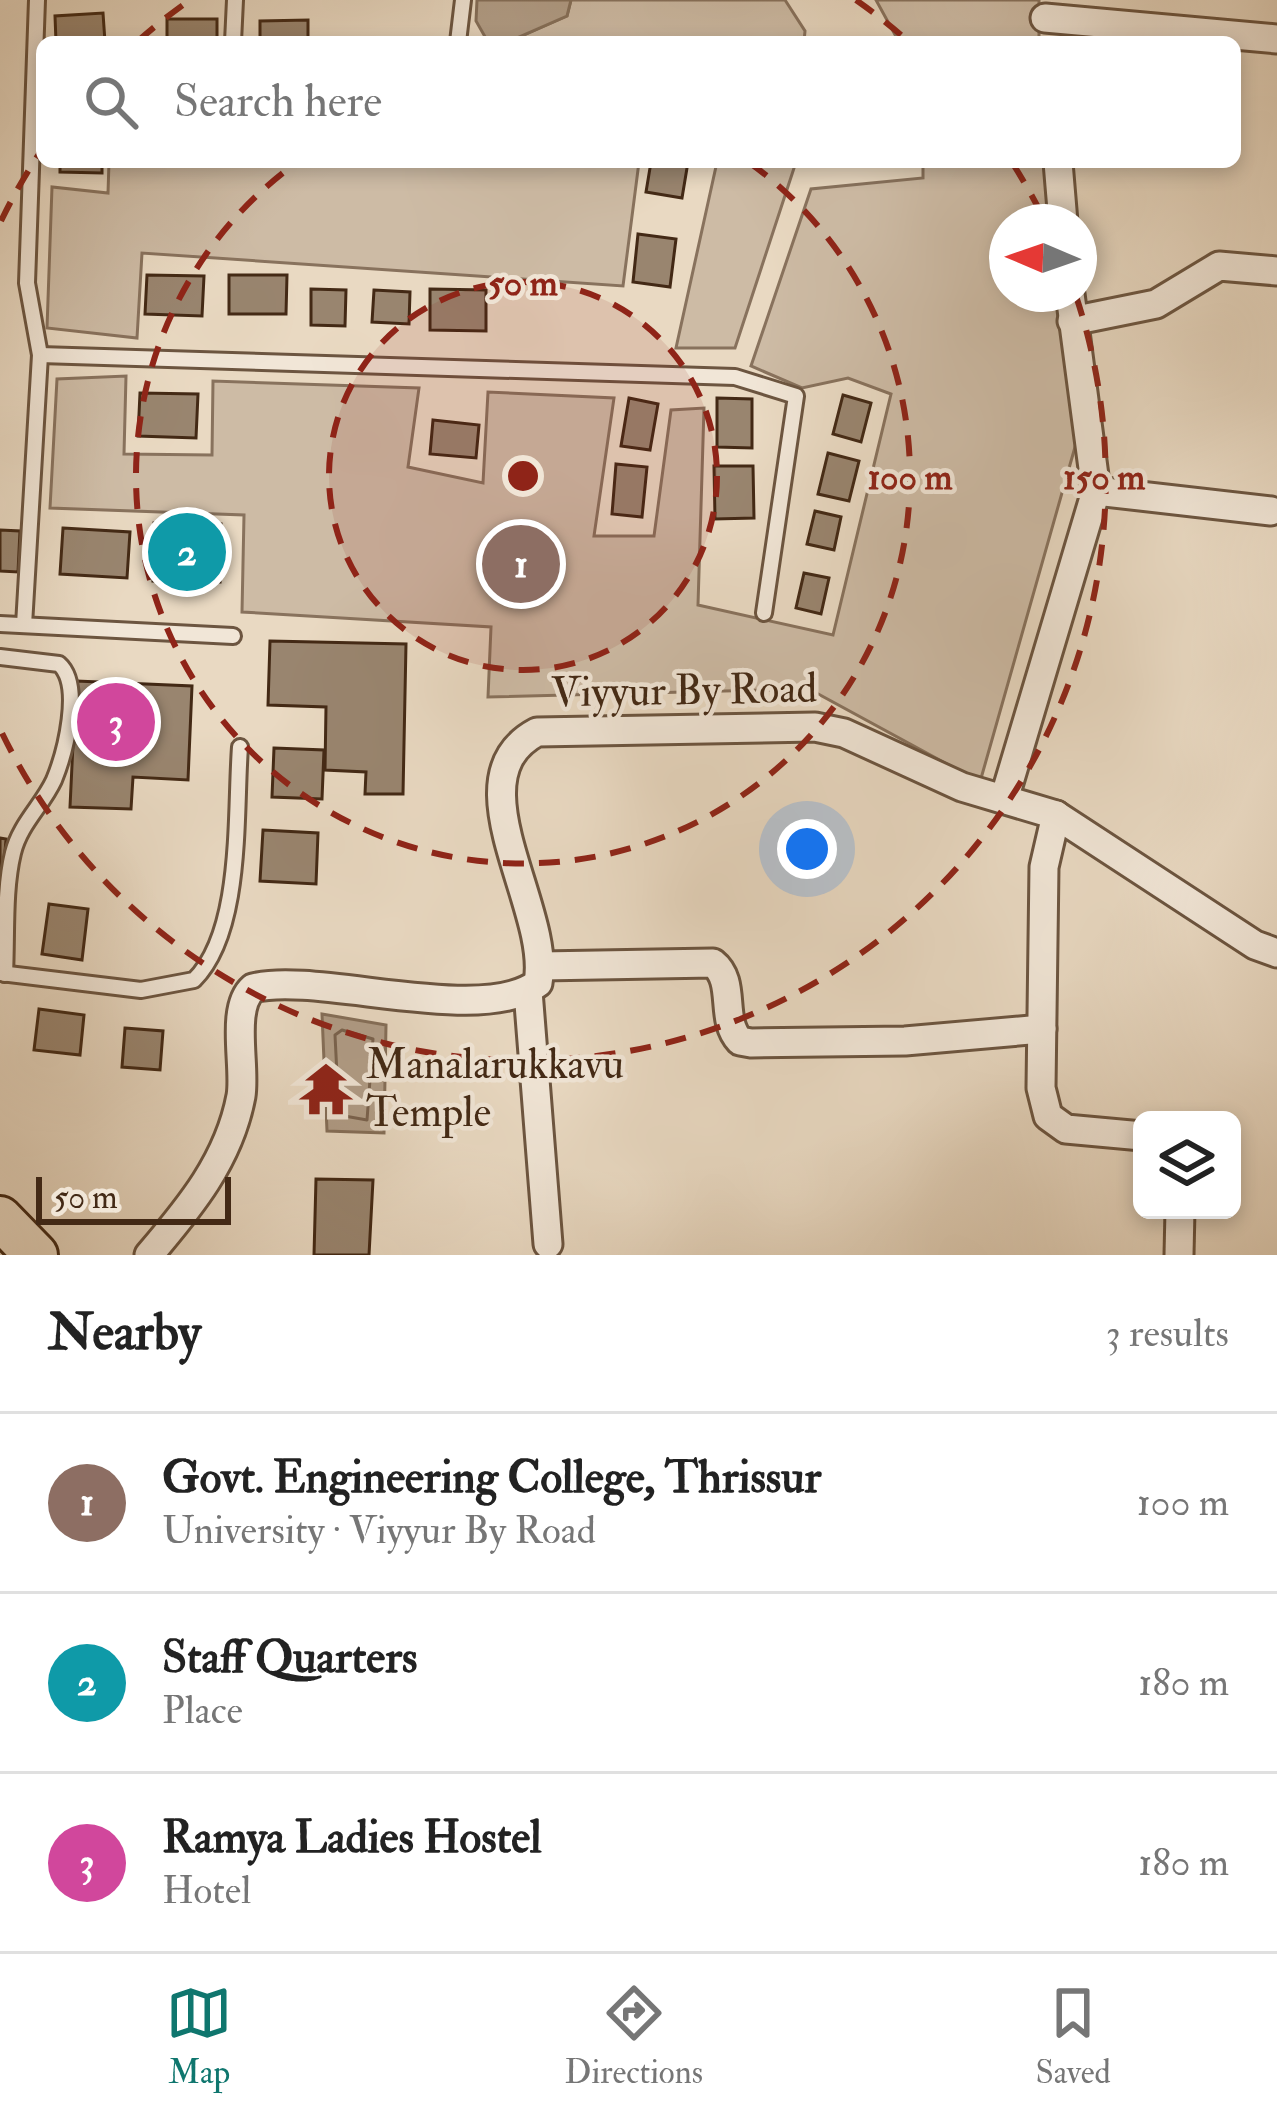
<!DOCTYPE html>
<html lang="en">
<head>
<meta charset="utf-8">
<style>
	:root { --surface:#fff; --page:#f6f6f6; --text:#222; --muted:#767676; --line:#e0e0e0; --accent:#0f766e }
	body { margin:0; font-family:"IM FELL Double Pica",serif; background:var(--page); color:var(--text) }
	.controls { position:absolute; right:36px; bottom:36px; display:grid; overflow:hidden; border-radius:18px; box-shadow:0 6px 18px #0003 }
	.controls button { width:108px; height:108px; display:grid; place-items:center; padding:0; border:0; border-bottom:3px solid var(--line); background:var(--surface); color:var(--text); font:60px sans-serif }
	.compass { position:absolute; left:989px; top:204px; width:108px; height:108px; border-radius:50%; background:var(--surface); box-shadow:0 6px 18px #0003; rotate:272deg }
	.scale { position:absolute; left:36px; bottom:30px; width:195px; box-sizing:border-box; padding-left:12px; border:6px solid #432915; border-top:0; font-size:33px; line-height:42px; white-space:nowrap; color:#432915; -webkit-text-stroke:9px #f1e6d7; paint-order:stroke }
	.you { position:absolute; left:807px; top:849px; width:42px; height:42px; margin:-30px; border:9px solid #fff; border-radius:50%; background:#1a73e8; box-shadow:0 0 0 18px #1a73e833 }
	.badge { display:grid; place-items:center; width:78px; height:78px; border-radius:50%; background:var(--accent); color:#fff; font-size:39px; font-weight:700 }
	.pin { position:absolute; translate:-50% -50%; border:6px solid #fff; box-shadow:0 3px 12px #0006 }
	.list { margin:0; padding:0; list-style:none }
	h2 { display:flex; justify-content:space-between; align-items:center; height:156px; margin:0; padding:0 48px; font-size:51px }
	h2 small { font-size:39px; font-weight:400; color:var(--muted) }
	.list li { display:grid; grid-template-columns:78px 1fr auto; gap:36px; align-items:center; box-sizing:border-box; height:180px; padding:0 48px; border-top:3px solid var(--line) }
	.list b { display:block; font-size:45px; white-space:nowrap }
	.list p { margin:0; font-size:39px; white-space:nowrap; color:var(--muted) }
	.list em { font-size:39px; font-style:normal; color:var(--muted) }
	.icon { flex:none; width:66px; height:66px; fill:none; stroke:currentColor; stroke-width:2; stroke-linecap:round; stroke-linejoin:round }
	.map { position:relative; flex:none; width:1277px; height:1255px; overflow:hidden }
	.search { position:absolute; background:var(--surface); box-shadow:0 6px 18px #0003; left:36px; right:36px; top:36px; height:132px; display:flex; align-items:center; gap:30px; box-sizing:border-box; padding:0 42px; border-radius:18px; color:var(--muted); font-size:45px }
	.sheet { height:696px; background:var(--surface) }
	nav { display:flex; justify-content:space-around; align-items:center; box-sizing:border-box; height:168px; border-top:3px solid var(--line); background:var(--surface); font-size:33px; color:var(--muted) }
	nav a { display:grid; justify-items:center; gap:6px }
	nav .on { color:var(--accent) }
	.map>svg:first-child { display:block }
	.green { fill:#cdbba5; stroke:#88725d; stroke-width:3 }
	.water { fill:#b19d87; stroke:#856f59; stroke-width:3 }
	.lines { fill:none; stroke-linecap:round; stroke-linejoin:round }
	.shore { stroke:#7a634e; stroke-width:3 }
	.building { fill:#99856f; stroke:#432915; stroke-width:3 }
	.lane-casing { stroke:#6c5540; stroke-width:20 }
	.street-casing { stroke:#6c5540; stroke-width:33 }
	.primary-casing { stroke:#432915; stroke-width:48 }
	.lane { stroke:#f1e6d7; stroke-width:14 }
	.street { stroke:#f1e6d7; stroke-width:27 }
	.primary { stroke:#e9d9c2; stroke-width:42 }
	.ring { fill:none; stroke:#8f2418; stroke-width:6; stroke-dasharray:21 15 }
	.labels { text-anchor:middle; dominant-baseline:central; stroke-width:9; stroke-linejoin:round; paint-order:stroke }
	.street-label { font-size:42px; fill:#432915; stroke:#f1e6d7 }
	.poi-label { font-size:42px; fill:#432915; stroke:#f1e6d7; text-anchor:start }
	.centre { fill:#8f2418; stroke:#f1e6d7; stroke-width:6 }
	.ring-label { font-size:36px; text-anchor:middle; font-weight:bold; fill:#8f2418; stroke:#f1e6d7; stroke-width:9; stroke-linejoin:round; paint-order:stroke }
</style>
</head>
<body>
<div class="map">
<svg width="1277" height="1255" viewBox="0 0 1277 1255">
	<rect width="100%" height="100%" fill="#e9d9c2"/>
	<filter id="stains"><feTurbulence type="fractalNoise" baseFrequency=".00167" numOctaves="4"/><feColorMatrix values="0 0 0 0 .2 0 0 0 0 .09 0 0 0 0 .02 0 0 0 .5 -.17"/></filter>
	<radialGradient id="worn" r=".72"><stop offset=".6" stop-color="#630" stop-opacity="0"/><stop offset="1" stop-color="#630" stop-opacity=".3"/></radialGradient>
	<!-- green -->
	<g class="green">
		<polygon points="571,0 785,0 805,31 804,42 508,42 567,16"/>
		<polygon points="876,0 1039,0 1039,42 899,42"/>
		<polygon points="109,162 639,162 623,286 142,253 137,338 47,328 52,187 108,193"/>
		<polygon points="717,162 796,162 735,348 676,348"/>
		<polygon points="923,162 1049,162 1055,222 1007,222 1007,294 1062,294 1077,440 980,782 809,689 488,697 491,627 242,612 244,515 50,508 57,379 126,376 124,454 212,455 213,381 419,388 408,467 483,483 488,392 614,398 594,536 654,536 671,410 704,408 698,605 833,635 891,394 848,378 802,388 751,366 811,189 923,178"/>
	</g>
	<!-- water -->
	<g class="water">
		<polygon points="477,0 571,0 567,16 508,42 488,42 476,21"/>
		<polygon points="322,1014 386,1025 384,1133 327,1131"/>
	</g>
	<g class="lines">
		<!-- shore -->
		<polygon class="shore" points="342,1030 373,1039 367,1120 339,1115 335,1035"/>
	</g>
	<!-- building -->
	<g class="building">
		<polygon points="103,13 105,42 56,42 55,16"/>
		<rect x="167" y="19" width="50" height="23"/>
		<polygon points="308,20 308,42 260,42 260,21"/>
		<polygon points="60,162 102,162 102,173 60,172"/>
		<polygon points="651,162 688,162 682,198 646,192"/>
		<polygon points="638,234 676,239 670,287 633,282"/>
		<polygon points="147,275 204,276 202,316 145,314"/>
		<polygon points="229,275 287,275 286,314 229,314"/>
		<polygon points="311,289 346,290 345,326 311,325"/>
		<polygon points="430,289 486,290 486,331 430,330"/>
		<polygon points="374,290 410,292 409,324 372,322"/>
		<polygon points="140,393 198,394 196,438 138,436"/>
		<polygon points="843,395 871,403 861,442 833,434"/>
		<polygon points="629,398 658,404 650,450 621,446"/>
		<polygon points="717,398 752,399 752,448 717,447"/>
		<polygon points="433,420 479,425 476,458 430,454"/>
		<polygon points="828,453 859,461 849,501 818,494"/>
		<polygon points="616,464 647,467 642,517 612,514"/>
		<polygon points="714,466 753,466 754,518 715,519"/>
		<polygon points="815,511 841,517 834,550 807,544"/>
		<polygon points="154,523 221,524 220,582 153,581"/>
		<polygon points="63,528 130,532 127,578 60,574"/>
		<polygon points="0,530 20,531 18,572 0,571"/>
		<polygon points="804,573 829,578 821,614 796,608"/>
		<polygon points="270,641 406,644 403,794 365,794 366,772 325,770 326,707 268,705"/>
		<polygon points="76,681 192,686 188,780 133,777 131,809 70,807"/>
		<polygon points="274,748 324,750 322,799 272,797"/>
		<polygon points="263,830 318,833 316,884 260,881"/>
		<polygon points="0,838 6,839 1,905 0,904"/>
		<polygon points="49,904 88,909 82,960 42,954"/>
		<polygon points="39,1009 84,1015 80,1055 34,1050"/>
		<polygon points="125,1028 163,1031 160,1070 122,1067"/>
		<polygon points="316,1179 373,1180 369,1255 314,1255"/>
	</g>
	<g class="lines">
		<defs>
			<g id="lane">
				<polyline points="233,42 235,0"/>
				<polyline points="458,42 463,0"/>
				<polyline points="40,355 735,377 796,396 764,613"/>
				<polyline points="0,624 233,636"/>
				<polyline points="24,625 40,355 27,283 37,0"/>
				<path d="M0,657l59,7c24,21 6,89 -5,116 -12,26 -34,44 -41,73 -9,37 -6,82 -8,121"/>
				<path d="M0,973l141,17 53,-10c49,-49 41,-166 46,-233"/>
			</g>
			<g id="street">
				<polyline points="1045,18 1277,39"/>
				<polyline points="1058,162 1063,222"/>
				<polyline points="1072,321 1156,304 1219,266 1277,271"/>
				<polyline points="1096,491 1271,511"/>
				<polyline points="1005,796 1096,491 1070,294"/>
				<polyline points="1056,815 1044,867 1041,1088 1048,1116 1066,1129 1142,1136"/>
				<path d="M541,966l172,-3c24,19 6,56 27,78l11,2 154,-2 137,-12"/>
				<polyline points="528,991 548,1244"/>
				<path d="M149,1255c41,-48 80,-95 92,-159 5,-29 -11,-88 12,-108 63,-17 230,39 285,-5 14,-75 -88,-205 -1,-251l278,-5 29,6 118,54 94,28 199,130 22,8"/>
				<polyline points="1179,1255 1180,1210"/>
			</g>
			<polyline id="primary" points="0,1218 36,1255"/>
		</defs>
		<!-- lane casing -->
		<use href="#lane" class="lane-casing"/>
		<!-- street casing -->
		<use href="#street" class="street-casing"/>
		<!-- primary casing -->
		<use href="#primary" class="primary-casing"/>
		<!-- lane -->
		<use href="#lane" class="lane"/>
		<!-- street -->
		<use href="#street" class="street"/>
		<!-- primary -->
		<use href="#primary" class="primary"/>
	</g>
	<!-- distance rings -->
	<circle cx="523" cy="476" r="194" fill="#8f2418" fill-opacity=".12"/>
	<g class="ring">
		<circle cx="523" cy="476" r="194"/>
		<path d="M750 163A387 387 0 1 1 296 163"/>
		<path d="M1 221A581 581 0 0 1 41 151M138 41A581 581 0 0 1 190 0M856 0A581 581 0 0 1 908 41M1013 164A581 581 0 0 1 1045 221M1076 296A581 581 0 0 1 1 731"/>
	</g>
	<!-- icons -->
	<defs>
		<symbol id="temple-bare" viewBox="-9 -9 18 18"><path d="M0-6L5-2H3V0L6.5 2.5H4V6H1.5V3h-3V6H-4V2.5H-6.5L-3 0V-2H-5Z" fill="#8f2418" stroke="#f1e6d7" stroke-width="2.5" paint-order="stroke"/></symbol>
	</defs>
	<g fill-rule="evenodd">
		<use href="#temple-bare" x="288" y="1051" width="76" height="76"/>
	</g>
	<g class="labels">
		<!-- street labels -->
		<g class="street-label">
			<text transform="translate(684 691) rotate(-1)">Viyyur By Road</text>
		</g>
		<!-- poi labels -->
		<g class="poi-label">
			<text x="366" y="1065">Manalarukkavu<tspan x="366" dy="48">Temple</tspan></text>
		</g>
	</g>
	<circle cx="523" cy="476" r="18" class="centre"/>
	<g class="ring-label">
		<text x="523" y="295">50 m</text>
		<text x="910" y="489">100 m</text>
		<text x="1104" y="489">150 m</text>
	</g>
	<rect width="100%" height="100%" filter="url(#stains)"/>
	<rect width="100%" height="100%" fill="url(#worn)"/>
</svg>
<div class="controls">
<button><svg class="icon" aria-label="layers" viewBox="0 0 24 24"><path d="M12 4l9 5-9 5-9-5zM3 14l9 5 9-5"/></svg></button>
</div>
<svg class="compass" viewBox="-18 -18 36 36"><path d="M0-13l5 13h-10z" fill="#e53935"/><path d="M0 13l5-13h-10z" fill="#767676"/></svg>
<div class="scale">50 m</div>
<div class="you"></div>
<div class="pin badge" style="left:521px;top:564px;background:#8d6e63">1</div>
<div class="pin badge" style="left:187px;top:552px;background:#0f9aa8">2</div>
<div class="pin badge" style="left:116px;top:722px;background:#d1479c">3</div>
<div class="search"><svg class="icon" aria-label="search" viewBox="0 0 24 24"><circle cx="10" cy="10" r="6"/><path d="M15 15l6 6"/></svg>Search here</div>
</div>
<section class="sheet">
<h2>Nearby<small>3 results</small></h2>
<ul class="list">
<li><span class="badge" style="background:#8d6e63">1</span><div><b>Govt. Engineering College, Thrissur</b><p>University · Viyyur By Road</p></div><em>100 m</em></li>
<li><span class="badge" style="background:#0f9aa8">2</span><div><b>Staff Quarters</b><p>Place</p></div><em>180 m</em></li>
<li><span class="badge" style="background:#d1479c">3</span><div><b>Ramya Ladies Hostel</b><p>Hotel</p></div><em>180 m</em></li>
</ul>
</section>
<nav>
<a class="on"><svg class="icon" aria-label="map" viewBox="0 0 24 24"><path d="M3 6l6-2 6 2 6-2v14l-6 2-6-2-6 2zM9 4v14M15 6v14"/></svg>Map</a>
<a><svg class="icon" aria-label="directions" viewBox="0 0 24 24"><path d="M12 3l9 9-9 9-9-9zM9 14v-3h6M13 9l2 2-2 2"/></svg>Directions</a>
<a><svg class="icon" aria-label="saved" viewBox="0 0 24 24"><path d="M7 4h10v16l-5-4-5 4z"/></svg>Saved</a>
</nav>
</body>
</html>
